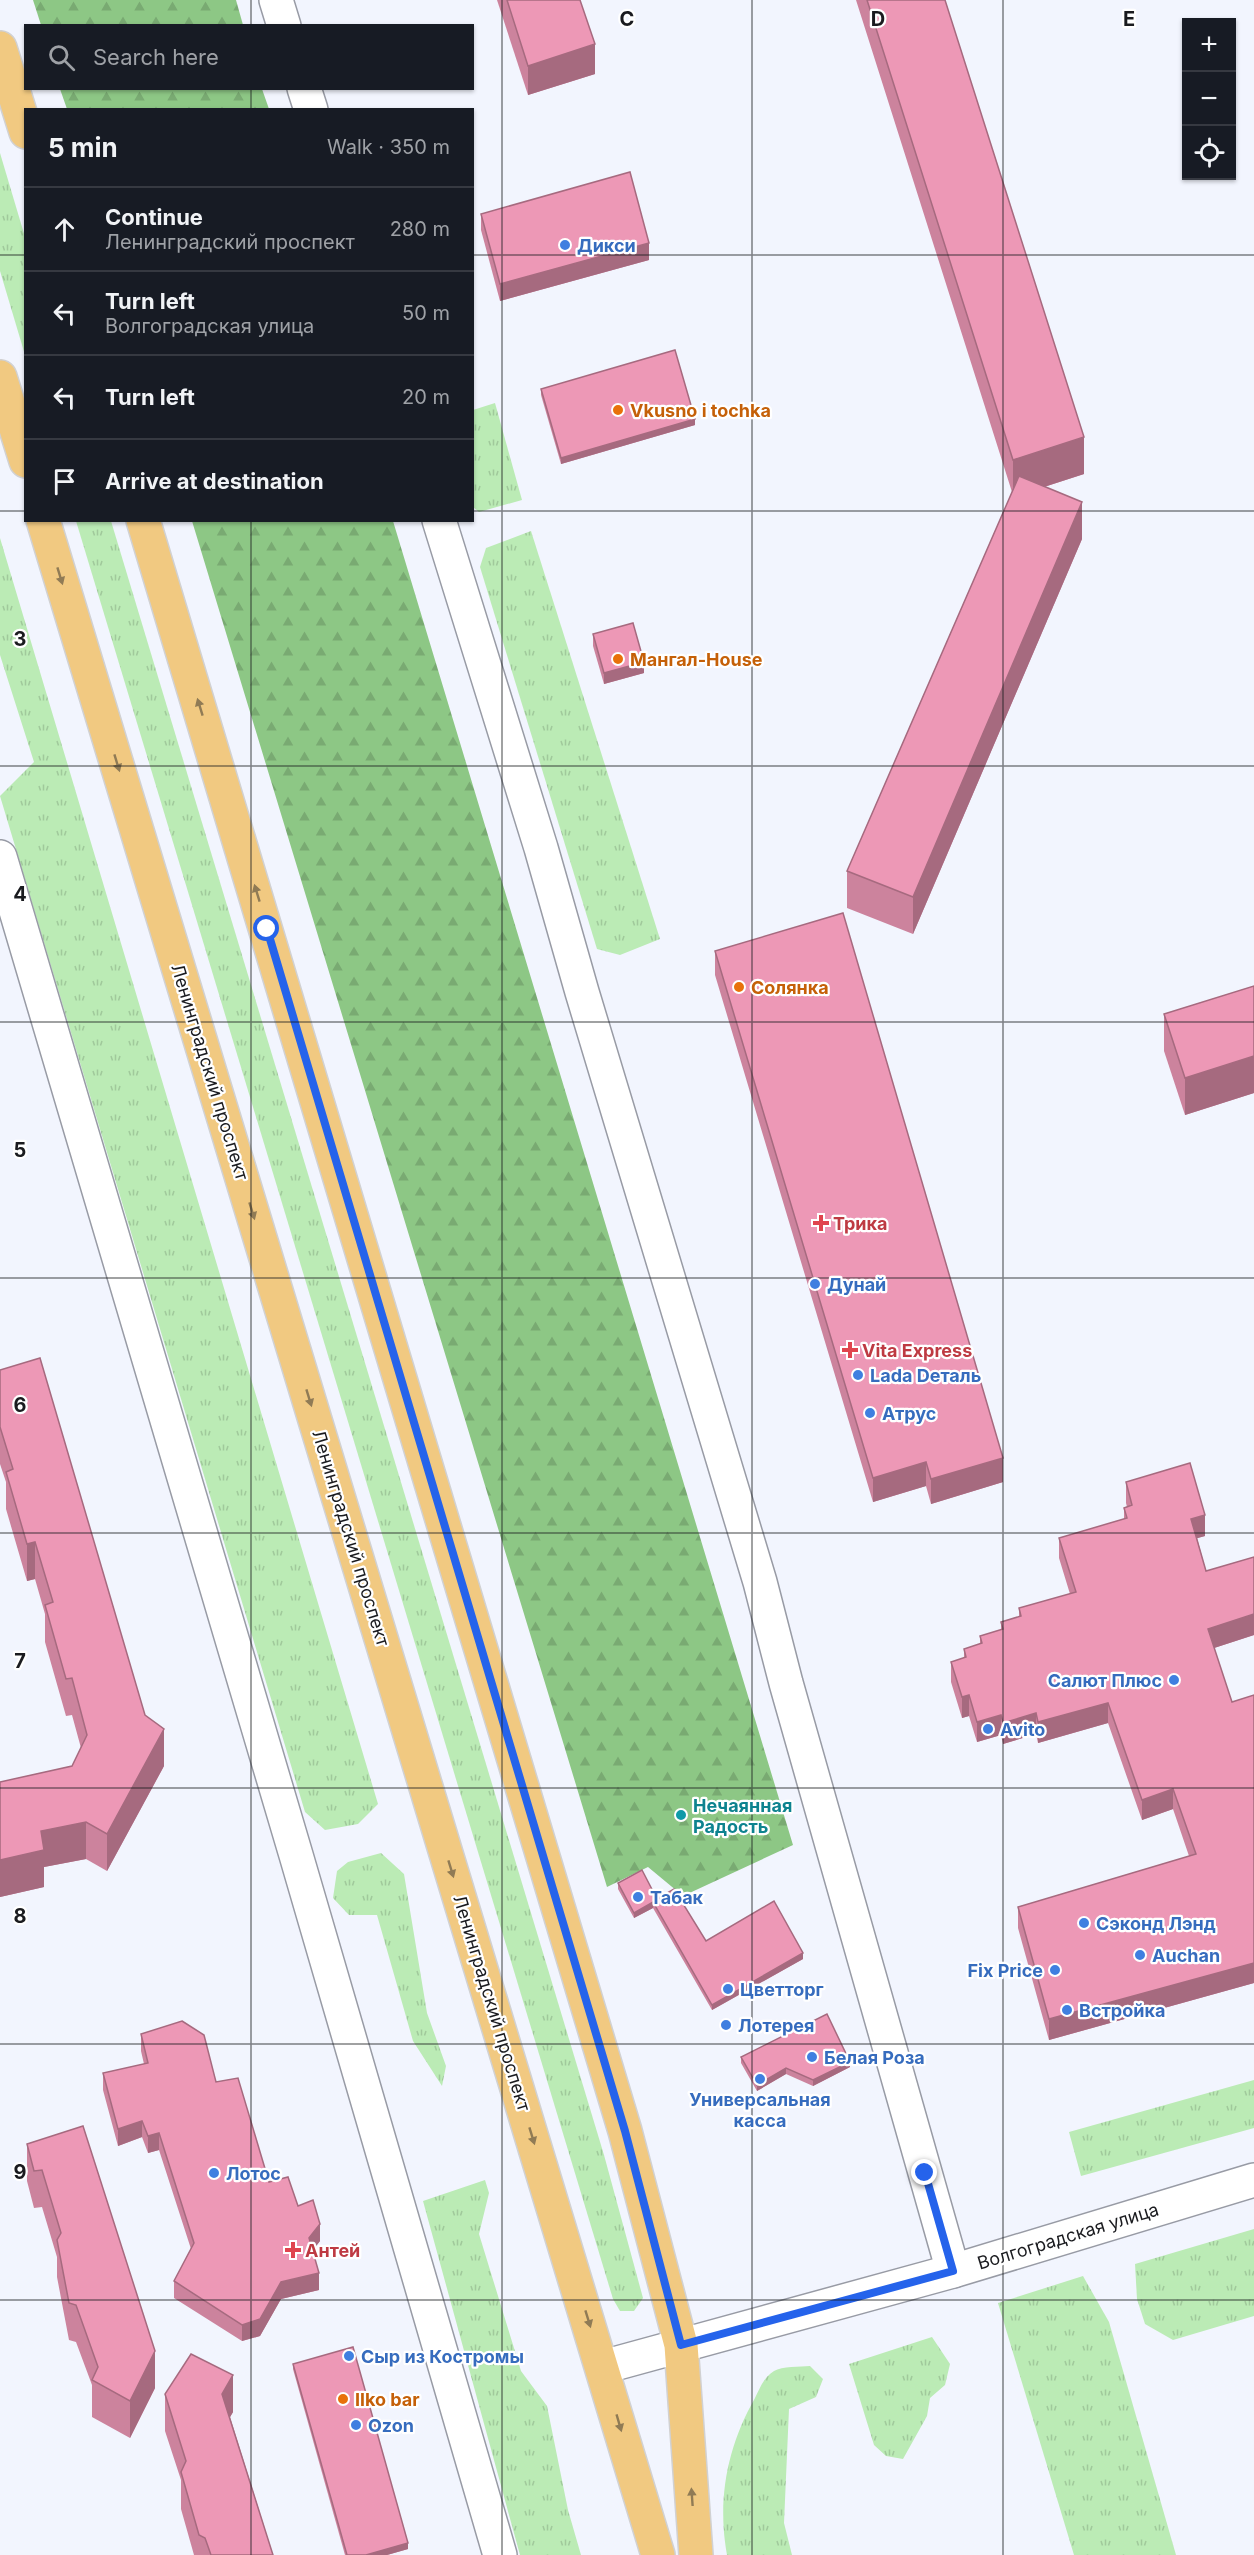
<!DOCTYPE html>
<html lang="en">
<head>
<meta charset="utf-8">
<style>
	:root { --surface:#171b24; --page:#20242c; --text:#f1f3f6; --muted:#9ea1a6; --line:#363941 }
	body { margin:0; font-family:Inter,sans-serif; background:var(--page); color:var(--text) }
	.controls { position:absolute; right:18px; top:18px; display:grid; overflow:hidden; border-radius:0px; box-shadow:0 2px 4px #0004 }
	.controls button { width:54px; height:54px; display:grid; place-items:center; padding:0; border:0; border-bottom:2px solid var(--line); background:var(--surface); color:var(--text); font:30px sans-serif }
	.stop { position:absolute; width:18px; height:18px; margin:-14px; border:4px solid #2563eb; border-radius:50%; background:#fff }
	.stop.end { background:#2563eb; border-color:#fff; box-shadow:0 2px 6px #0008 }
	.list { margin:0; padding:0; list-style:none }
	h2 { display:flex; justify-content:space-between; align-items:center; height:78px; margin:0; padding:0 24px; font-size:26px }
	h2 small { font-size:20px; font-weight:400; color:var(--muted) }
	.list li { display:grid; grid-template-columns:39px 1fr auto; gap:18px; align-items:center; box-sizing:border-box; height:84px; padding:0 24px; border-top:2px solid var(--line) }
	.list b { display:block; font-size:22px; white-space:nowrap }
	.list p { margin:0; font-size:20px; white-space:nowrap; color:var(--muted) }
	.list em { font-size:20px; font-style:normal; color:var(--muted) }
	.icon { flex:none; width:33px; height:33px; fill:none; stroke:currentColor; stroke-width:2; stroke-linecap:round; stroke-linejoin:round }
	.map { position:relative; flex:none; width:1254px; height:2555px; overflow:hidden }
	.search { position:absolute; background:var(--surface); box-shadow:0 2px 4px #0004; left:24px; top:24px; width:450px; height:66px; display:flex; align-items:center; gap:15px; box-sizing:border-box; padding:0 21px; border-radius:0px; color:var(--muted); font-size:22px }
	.panel { position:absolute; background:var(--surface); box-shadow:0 2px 4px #0004; left:24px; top:108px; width:450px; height:414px; border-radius:0px }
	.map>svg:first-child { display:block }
	.grass { fill:url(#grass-tufts) }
	.forest { fill:url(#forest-firs) }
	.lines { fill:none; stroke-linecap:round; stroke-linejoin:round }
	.minor-casing { stroke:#989ba5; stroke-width:36 }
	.tertiary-casing { stroke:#989ba5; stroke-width:36 }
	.primary-casing { stroke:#d1d1d2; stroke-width:36 }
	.minor { stroke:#fff; stroke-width:33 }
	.tertiary { stroke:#fff; stroke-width:33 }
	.primary { stroke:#f1c981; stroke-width:33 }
	.wall { fill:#cc839d }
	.shaded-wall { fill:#a66a7f }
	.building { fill:#ed98b6; stroke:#a66a7f; stroke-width:1.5 }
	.oneway { fill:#907b55 }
	.route { stroke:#2563eb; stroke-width:8 }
	.grid { fill:none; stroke:#1a1b1f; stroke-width:1.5; stroke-opacity:0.55 }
	.shop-dot { fill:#3f7fe0; stroke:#fff; stroke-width:2 }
	.food-dot { fill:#e8710a; stroke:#fff; stroke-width:2 }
	.health-dot { fill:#e0444e; stroke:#fff; stroke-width:2 }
	.culture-dot { fill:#0f9aa8; stroke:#fff; stroke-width:2 }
	.labels { text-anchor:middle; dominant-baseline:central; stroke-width:4.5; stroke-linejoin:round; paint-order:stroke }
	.shop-label { font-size:18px; font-weight:bold; fill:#366cbe; stroke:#fff; text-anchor:start }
	.food-label { font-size:18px; font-weight:bold; fill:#c56008; stroke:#fff; text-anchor:start }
	.street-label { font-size:18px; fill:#1a1b1f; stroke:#fff }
	.health-label { font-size:18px; font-weight:bold; fill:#be3a42; stroke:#fff; text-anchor:start }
	.culture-label { font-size:18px; font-weight:bold; fill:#0d838f; stroke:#fff; text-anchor:start }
	.grid-label { font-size:20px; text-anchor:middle; font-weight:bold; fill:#1a1b1f; stroke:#fff; stroke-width:4.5; stroke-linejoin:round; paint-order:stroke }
</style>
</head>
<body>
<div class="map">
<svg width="1254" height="2555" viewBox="0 0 1254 2555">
	<defs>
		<pattern id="grass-tufts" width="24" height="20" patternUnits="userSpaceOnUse" patternTransform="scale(1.5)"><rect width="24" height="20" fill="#bbebb5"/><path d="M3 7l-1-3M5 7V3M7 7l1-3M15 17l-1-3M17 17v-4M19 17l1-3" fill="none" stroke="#a0c99b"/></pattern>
		<pattern id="forest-firs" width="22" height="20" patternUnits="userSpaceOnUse" patternTransform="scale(1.5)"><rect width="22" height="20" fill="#8dc785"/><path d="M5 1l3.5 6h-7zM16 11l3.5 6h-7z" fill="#79aa72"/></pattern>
	</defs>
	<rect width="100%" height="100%" fill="#f2f5fe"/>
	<!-- grass -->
	<g class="grass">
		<polygon points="0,153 25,237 25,355 0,271"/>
		<polygon points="495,403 522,500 479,512 473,507 473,410"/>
		<polygon points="76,521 111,521 604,2155 643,2298 634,2311 620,2311 613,2299"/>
		<polygon points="531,531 660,939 620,955 597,949 480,567 486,548"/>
		<polygon points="0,538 378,1804 358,1824 325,1830 305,1812 0,796 34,762 0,655"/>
		<polygon points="381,1853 404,1874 427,2013 446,2066 442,2086 413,2041 377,1915 349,1915 333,1898 337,1871 348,1862"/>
		<polygon points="1254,2080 1254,2128 1081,2176 1069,2132"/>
		<polygon points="485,2180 489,2193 479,2234 521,2371 547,2406 568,2510 581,2555 520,2555 423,2201"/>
		<polygon points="1254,2229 1254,2316 1173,2340 1145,2324 1137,2299 1135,2264"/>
		<polygon points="1083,2276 1109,2322 1176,2555 1074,2555 998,2303"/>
		<polygon points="932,2337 950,2364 945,2385 930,2398 927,2416 903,2459 886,2456 874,2445 849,2364"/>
		<path d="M810,2366l13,13 -7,18 -27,12 -5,114 8,32h-65c-10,-55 0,-108 28,-157 5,-10 9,-21 19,-27 8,-5 26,-4 36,-5z"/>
	</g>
	<!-- forest -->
	<g class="forest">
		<polygon points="33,0 236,0 243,25 41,25"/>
		<polygon points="60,89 262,89 269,109 67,109"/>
		<polygon points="192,521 393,521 793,1845 683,1896 648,1867 607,1887"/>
	</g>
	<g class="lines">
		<defs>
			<g id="minor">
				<polyline points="276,0 284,26"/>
				<polyline points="304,88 311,110"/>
				<polyline points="439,520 541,848 582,992 760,1582 786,1683 953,2271"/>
				<polyline points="0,857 296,1855 500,2555"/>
			</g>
			<polyline id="tertiary" points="603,2367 953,2271 1254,2180"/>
			<g id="primary">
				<polyline points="0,48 26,132"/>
				<polyline points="0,377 26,461"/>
				<polyline points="43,520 658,2555"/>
				<polyline points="143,520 625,2131 681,2345 696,2555"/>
			</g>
		</defs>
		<!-- minor casing -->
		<use href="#minor" class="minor-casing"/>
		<!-- tertiary casing -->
		<use href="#tertiary" class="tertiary-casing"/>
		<!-- primary casing -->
		<use href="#primary" class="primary-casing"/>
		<!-- minor -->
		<use href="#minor" class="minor"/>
		<!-- tertiary -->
		<use href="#tertiary" class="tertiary"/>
		<!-- primary -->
		<use href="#primary" class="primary"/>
	</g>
	<!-- wall -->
	<g class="wall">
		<polygon points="497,0 580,0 595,74 528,95"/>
		<polygon points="856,0 945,0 1084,474 1044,487 1082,539 913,934 847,908 847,871 1012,492"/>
		<polygon points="481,214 649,260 500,301 481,230"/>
		<polygon points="541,389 695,425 561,464 541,395"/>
		<polygon points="593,634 644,673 604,684 593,646"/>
		<polygon points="715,951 1003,1482 931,1504 926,1486 873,1502 715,975"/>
		<polygon points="1254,986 1254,1093 1185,1115 1164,1051 1164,1014"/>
		<polygon points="0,1370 145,1715 164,1766 107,1871 86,1859 44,1867 44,1887 0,1897 0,1782 72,1766 81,1748 72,1715 66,1716 45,1642 45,1614 35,1579 27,1581 6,1509 6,1482 0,1464"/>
		<polygon points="1126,1482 1205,1536 1197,1538 1206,1571 1254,1557 1254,1635 1214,1648 1232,1702 1254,1695 1254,1983 1049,2040 1018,1928 1018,1907 1189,1856 1173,1809 1142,1820 1108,1723 1038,1743 1036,1734 1003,1744 1001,1735 977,1742 969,1716 962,1718 951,1682 951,1662 964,1658 964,1649 980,1644 980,1636 1001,1630 1001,1622 1019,1617 1019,1608 1070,1594 1059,1558 1059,1538 1124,1519 1124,1508 1127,1507 1126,1503"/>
		<polygon points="618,1883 657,1899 706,1941 803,1959 712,2010 653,1908 634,1918 618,1889"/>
		<polygon points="141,2034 216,2082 269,2182 298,2206 320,2241 313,2250 319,2290 281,2299 260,2336 242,2341 174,2298 174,2281 191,2249 159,2150 148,2153 142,2137 118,2146 103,2090 103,2073 144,2064 141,2051"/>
		<polygon points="741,2057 850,2067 813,2086 786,2074 757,2091 741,2063"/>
		<polygon points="83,2126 155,2388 130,2438 92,2417 92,2385 76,2342 69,2340 57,2277 57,2257 42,2207 34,2208 27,2181 27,2144"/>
		<polygon points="293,2364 408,2549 387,2555 345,2555 293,2369"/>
		<polygon points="165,2394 233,2412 230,2417 273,2555 194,2555 181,2509 181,2480 165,2431"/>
	</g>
	<!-- shaded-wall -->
	<g class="shaded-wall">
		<polygon points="595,44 595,74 528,95 528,66"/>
		<polygon points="649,243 649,260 500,301 500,284"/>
		<polygon points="695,419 695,425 561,464 561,458"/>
		<polygon points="1084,437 1084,474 1013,497 1013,460"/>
		<polygon points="1082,502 1082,539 913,934 913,897"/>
		<polygon points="644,662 644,673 604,684 604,673"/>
		<polygon points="1254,1056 1254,1093 1185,1115 1185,1078"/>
		<polygon points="1003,1458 1003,1482 931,1504 931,1479"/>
		<polygon points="926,1462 926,1486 873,1502 873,1478"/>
		<polygon points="1205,1515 1205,1536 1191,1540 1191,1519"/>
		<polygon points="35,1542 35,1579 27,1581 27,1544"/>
		<polygon points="1254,1614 1254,1635 1208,1650 1208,1629"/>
		<polygon points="969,1695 969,1716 962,1718 962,1697"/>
		<polygon points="1108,1703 1108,1723 1038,1743 1038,1722"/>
		<polygon points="1036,1713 1036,1734 1003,1744 1003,1723"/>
		<polygon points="1001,1715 1001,1735 977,1742 977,1722"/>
		<polygon points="164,1729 164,1766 107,1871 107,1834"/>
		<polygon points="1173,1789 1173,1809 1142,1820 1142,1800"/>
		<polygon points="86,1822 86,1859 44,1867 44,1887 0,1897 0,1860 41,1831"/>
		<polygon points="653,1902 653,1908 634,1918 634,1913"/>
		<polygon points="803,1953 803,1959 712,2010 712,2005"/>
		<polygon points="1254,1963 1254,1983 1049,2040 1049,2019"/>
		<polygon points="850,2062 850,2067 813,2086 813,2080"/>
		<polygon points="786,2068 786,2074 757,2091 757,2085"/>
		<polygon points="142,2121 142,2137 118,2146 118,2129"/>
		<polygon points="159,2133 159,2150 148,2153 148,2136"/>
		<polygon points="320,2224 320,2241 309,2255 309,2238"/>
		<polygon points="319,2273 319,2290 281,2299 260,2336 242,2341 242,2325 281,2282"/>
		<polygon points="155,2351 155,2388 130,2438 130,2401"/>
		<polygon points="233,2375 233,2412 222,2431 222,2394"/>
		<polygon points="408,2543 408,2549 387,2555 366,2555"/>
	</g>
	<!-- building -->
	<g class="building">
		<polygon points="507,0 580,0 595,44 528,66"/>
		<polygon points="867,0 945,0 1084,437 1013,460"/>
		<polygon points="630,172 649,243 500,284 481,214"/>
		<polygon points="675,350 695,419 561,458 541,389"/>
		<polygon points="1019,476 1082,502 913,897 847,871"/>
		<polygon points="633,623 644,662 604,673 593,634"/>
		<polygon points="843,913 1003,1458 931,1479 926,1462 873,1478 715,951"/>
		<polygon points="1254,986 1254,1056 1185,1078 1164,1014"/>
		<polygon points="40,1358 145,1715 164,1729 107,1834 86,1822 41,1831 44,1850 0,1860 0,1782 72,1766 87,1735 72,1678 66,1679 45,1605 53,1602 35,1542 27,1544 6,1472 13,1469 0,1427 0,1370"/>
		<polygon points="1190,1463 1205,1515 1191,1519 1206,1571 1254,1557 1254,1614 1208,1629 1232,1702 1254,1695 1254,1963 1049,2019 1018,1907 1196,1854 1173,1789 1142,1800 1108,1703 1038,1722 1036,1713 1003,1723 1001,1715 977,1722 969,1695 962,1697 951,1662 966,1657 964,1649 982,1643 980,1636 1003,1629 1001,1622 1021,1616 1019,1608 1076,1592 1059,1538 1127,1518 1124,1508 1132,1505 1126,1482"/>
		<polygon points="642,1870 657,1899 674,1889 706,1941 774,1901 803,1953 712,2005 653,1902 634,1913 618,1883"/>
		<polygon points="827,2014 850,2062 813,2080 786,2068 757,2085 741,2057"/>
		<polygon points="182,2021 204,2035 216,2082 238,2078 269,2182 288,2177 298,2206 313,2200 320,2224 309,2238 319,2273 281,2282 260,2319 242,2325 174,2281 194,2243 159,2133 148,2136 142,2121 118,2129 103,2073 148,2063 141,2034"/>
		<polygon points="83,2126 155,2351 130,2401 92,2380 98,2367 76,2305 69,2303 57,2240 61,2233 42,2170 34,2171 27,2144"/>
		<polygon points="353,2347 408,2543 366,2555 347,2555 293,2364"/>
		<polygon points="191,2354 233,2375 222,2394 273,2555 211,2555 205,2538 199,2535 181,2472 186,2461 165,2394"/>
	</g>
	<!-- one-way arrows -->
	<defs><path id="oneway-solid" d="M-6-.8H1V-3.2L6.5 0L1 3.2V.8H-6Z" transform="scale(1.5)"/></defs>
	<g class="oneway">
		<use href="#oneway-solid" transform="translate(60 576) rotate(73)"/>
		<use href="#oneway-solid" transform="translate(200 707) rotate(-107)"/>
		<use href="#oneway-solid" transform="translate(117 763) rotate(73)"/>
		<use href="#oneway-solid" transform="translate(257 893) rotate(-107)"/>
		<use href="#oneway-solid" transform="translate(252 1211) rotate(73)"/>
		<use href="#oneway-solid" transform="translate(309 1398) rotate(73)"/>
		<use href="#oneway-solid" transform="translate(451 1869) rotate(73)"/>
		<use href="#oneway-solid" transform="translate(532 2136) rotate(73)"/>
		<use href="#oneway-solid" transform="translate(588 2319) rotate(73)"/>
		<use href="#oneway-solid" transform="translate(619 2423) rotate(74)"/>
		<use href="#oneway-solid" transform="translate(692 2497) rotate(-94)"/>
	</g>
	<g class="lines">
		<!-- route -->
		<polyline class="route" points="267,929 625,2131 681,2345 953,2271 925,2173"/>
	</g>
	<!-- grid -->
	<path class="grid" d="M251,0v26M502,0v2555M752,0v2555M1003,0v2555M251,88v22M0,255h26M472,255h782M0,511h26M472,511h782M251,520v2035M0,766h1254M0,1022h1254M0,1278h1254M0,1533h1254M0,1788h1254M0,2044h1254M0,2300h1254"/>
	<!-- markers -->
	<g class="shop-dot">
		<circle cx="565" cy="245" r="6"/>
		<circle cx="815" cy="1284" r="6"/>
		<circle cx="858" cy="1375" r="6"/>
		<circle cx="870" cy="1413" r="6"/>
		<circle cx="1174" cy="1680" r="6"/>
		<circle cx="988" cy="1729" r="6"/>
		<circle cx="638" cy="1897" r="6"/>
		<circle cx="1084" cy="1923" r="6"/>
		<circle cx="1140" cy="1955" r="6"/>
		<circle cx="1055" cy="1970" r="6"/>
		<circle cx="728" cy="1989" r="6"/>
		<circle cx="1067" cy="2010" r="6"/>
		<circle cx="726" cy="2025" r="6"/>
		<circle cx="812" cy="2057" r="6"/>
		<circle cx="760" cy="2079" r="6"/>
		<circle cx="214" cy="2173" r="6"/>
		<circle cx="349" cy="2356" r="6"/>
		<circle cx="356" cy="2425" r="6"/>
	</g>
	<g class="food-dot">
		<circle cx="618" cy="410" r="6"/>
		<circle cx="618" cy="659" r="6"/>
		<circle cx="739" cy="987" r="6"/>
		<circle cx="343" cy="2399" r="6"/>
	</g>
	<g class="health-dot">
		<path d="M818 1214h6v6h6v6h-6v6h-6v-6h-6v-6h6z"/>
		<path d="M847 1341h6v6h6v6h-6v6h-6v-6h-6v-6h6z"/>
		<path d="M290 2241h6v6h6v6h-6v6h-6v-6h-6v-6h6z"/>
	</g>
	<circle class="culture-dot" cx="681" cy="1815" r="6"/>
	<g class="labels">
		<!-- shop labels -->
		<g class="shop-label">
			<text x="577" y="245">Дикси</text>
			<text x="827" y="1284">Дунай</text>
			<text x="870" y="1375">Lada Dеталь</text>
			<text x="882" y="1413">Атрус</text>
			<text x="1162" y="1680" text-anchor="end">Салют Плюс</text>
			<text x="1000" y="1729">Avito</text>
			<text x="650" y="1897">Табак</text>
			<text x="1096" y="1923">Сэконд Лэнд</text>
			<text x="1152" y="1955">Auchan</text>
			<text x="1043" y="1970" text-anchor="end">Fix Price</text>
			<text x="740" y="1989">Цветторг</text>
			<text x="1079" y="2010">Встройка</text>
			<text x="738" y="2025">Лотерея</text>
			<text x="824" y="2057">Белая Роза</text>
			<text x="760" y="2099" text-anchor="middle">Универсальная<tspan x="760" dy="21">касса</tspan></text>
			<text x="226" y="2173">Лотос</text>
			<text x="361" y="2356">Сыр из Костромы</text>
			<text x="368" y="2425">Ozon</text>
		</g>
		<!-- food labels -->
		<g class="food-label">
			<text x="630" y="410">Vkusno i tochka</text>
			<text x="630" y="659">Мангал-House</text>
			<text x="751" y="987">Солянка</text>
			<text x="355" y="2399">Ilko bar</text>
		</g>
		<!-- street labels -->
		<g class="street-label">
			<text transform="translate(210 1072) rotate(73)">Ленинградский проспект</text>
			<text transform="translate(351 1538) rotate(73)">Ленинградский проспект</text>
			<text transform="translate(492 2003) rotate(73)">Ленинградский проспект</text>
			<text transform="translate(1068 2236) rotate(-17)">Волгоградская улица</text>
		</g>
		<!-- health labels -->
		<g class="health-label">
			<text x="833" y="1223">Трика</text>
			<text x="862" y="1350">Vita Express</text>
			<text x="305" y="2250">Антей</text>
		</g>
		<!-- culture labels -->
		<g class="culture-label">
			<text x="693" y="1805">Нечаянная<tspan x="693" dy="21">Радость</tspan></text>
		</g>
	</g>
	<g class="grid-label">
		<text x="627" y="26">C</text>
		<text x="878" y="26">D</text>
		<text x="1129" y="26">E</text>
		<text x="20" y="646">3</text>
		<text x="20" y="901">4</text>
		<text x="20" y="1157">5</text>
		<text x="20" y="1412">6</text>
		<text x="20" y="1668">7</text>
		<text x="20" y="1923">8</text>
		<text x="20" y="2179">9</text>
	</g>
</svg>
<div class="controls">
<button>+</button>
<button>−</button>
<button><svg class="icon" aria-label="locate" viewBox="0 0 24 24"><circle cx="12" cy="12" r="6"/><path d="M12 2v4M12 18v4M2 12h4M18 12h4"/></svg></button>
</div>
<div class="stop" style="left:267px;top:929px"></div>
<div class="stop end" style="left:925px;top:2173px"></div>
<div class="search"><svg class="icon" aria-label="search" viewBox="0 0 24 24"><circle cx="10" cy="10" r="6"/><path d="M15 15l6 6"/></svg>Search here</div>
<section class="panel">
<h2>5 min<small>Walk · 350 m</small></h2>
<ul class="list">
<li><svg class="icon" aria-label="ahead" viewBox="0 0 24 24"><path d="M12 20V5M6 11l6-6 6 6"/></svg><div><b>Continue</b><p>Ленинградский проспект</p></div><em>280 m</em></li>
<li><svg class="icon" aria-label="left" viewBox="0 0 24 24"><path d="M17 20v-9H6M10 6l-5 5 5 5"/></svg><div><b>Turn left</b><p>Волгоградская улица</p></div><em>50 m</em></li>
<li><svg class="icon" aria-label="left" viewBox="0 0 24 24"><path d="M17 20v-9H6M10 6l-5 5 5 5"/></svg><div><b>Turn left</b></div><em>20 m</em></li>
<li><svg class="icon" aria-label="arrive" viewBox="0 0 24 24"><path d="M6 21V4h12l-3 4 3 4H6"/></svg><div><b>Arrive at destination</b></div></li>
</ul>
</section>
</div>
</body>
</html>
